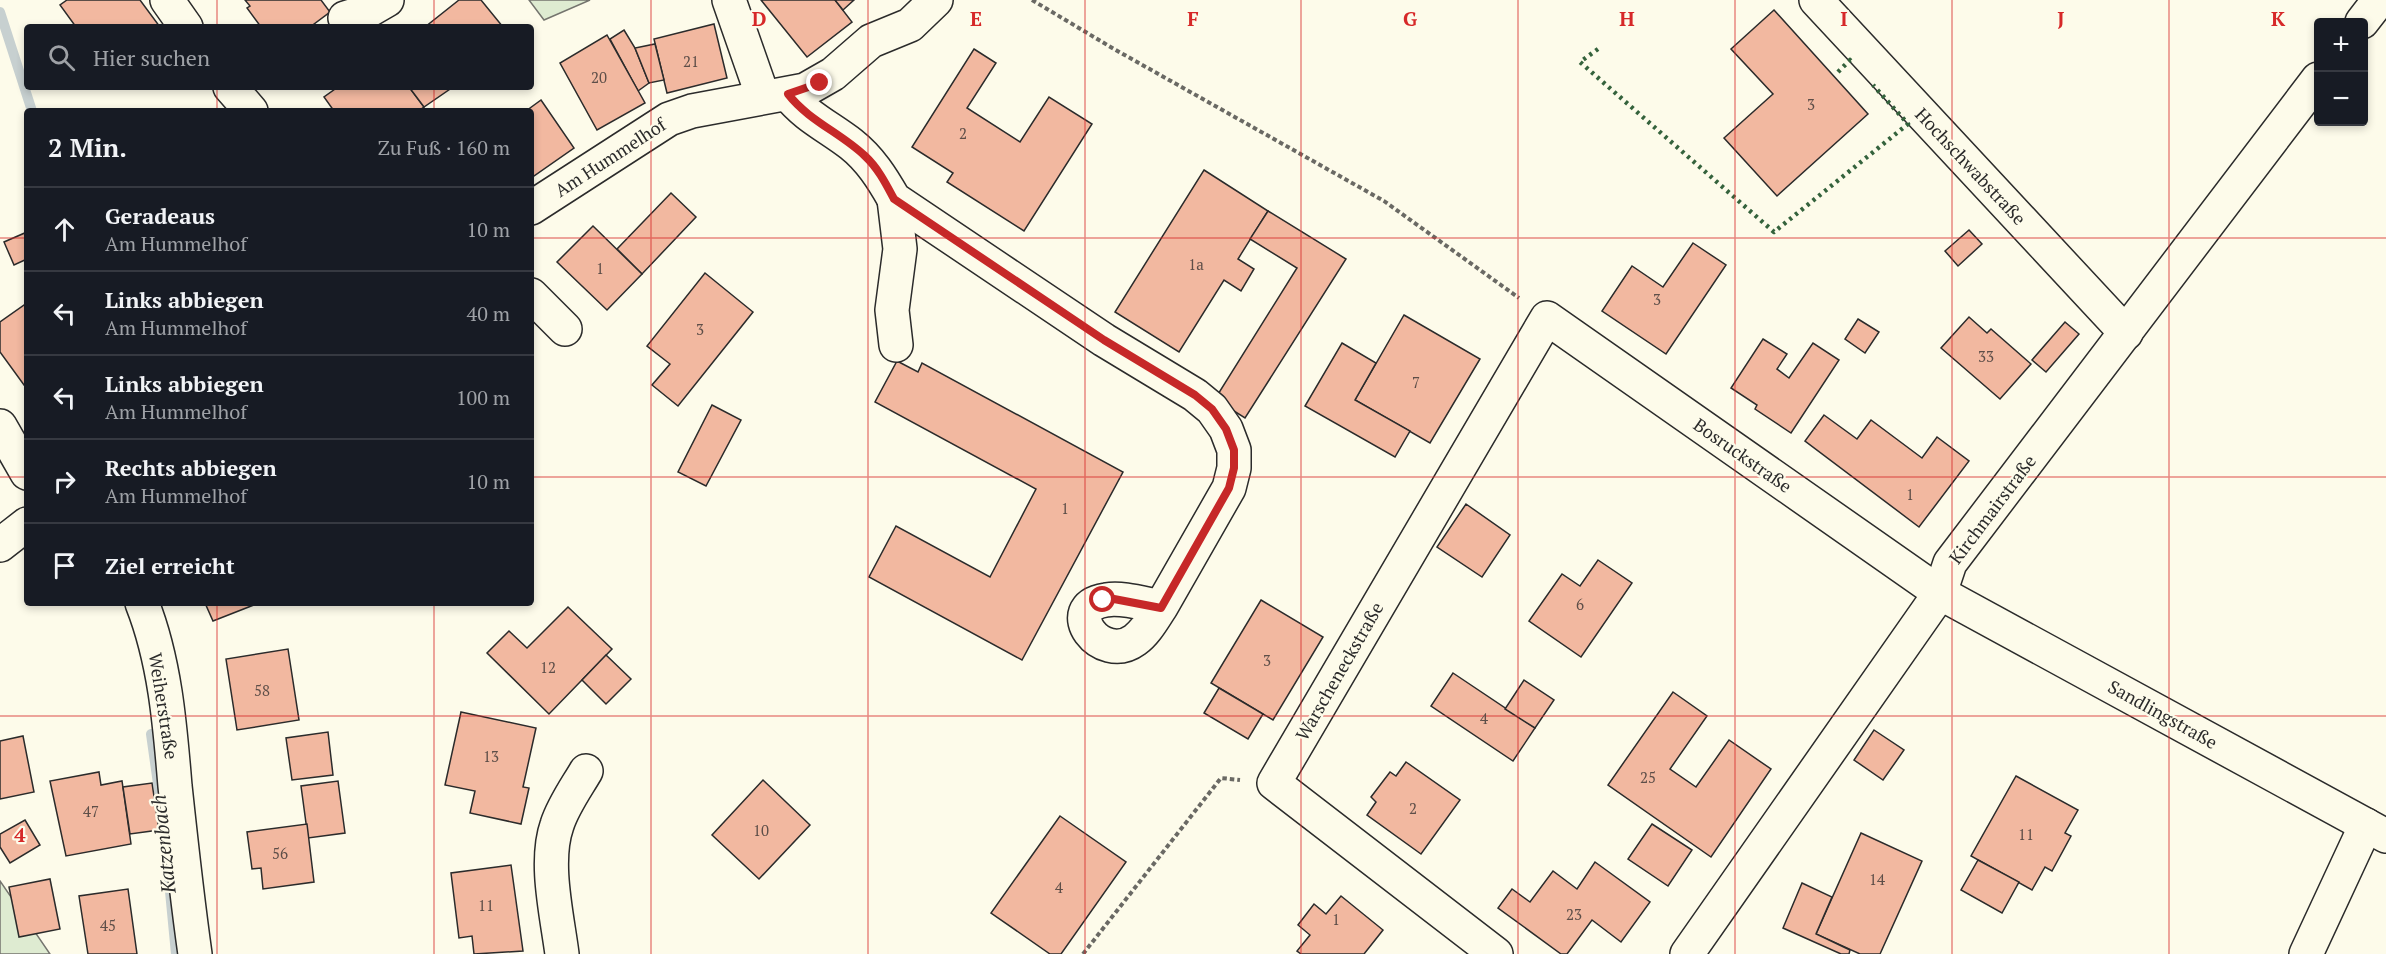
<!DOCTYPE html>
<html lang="de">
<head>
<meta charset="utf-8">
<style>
	:root { --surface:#171b24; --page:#242831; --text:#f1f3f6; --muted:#9ea1a6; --line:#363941 }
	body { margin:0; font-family:"PT Serif",serif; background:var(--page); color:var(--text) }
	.controls { position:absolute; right:18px; top:18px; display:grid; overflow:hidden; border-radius:6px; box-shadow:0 3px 9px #0003 }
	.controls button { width:54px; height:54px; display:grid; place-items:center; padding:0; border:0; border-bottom:2px solid var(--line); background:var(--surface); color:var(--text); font:30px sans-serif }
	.stop { position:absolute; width:18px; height:18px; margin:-14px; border:4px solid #c62828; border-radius:50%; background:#fff }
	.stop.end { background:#c62828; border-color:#fff; box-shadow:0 2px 6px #0008 }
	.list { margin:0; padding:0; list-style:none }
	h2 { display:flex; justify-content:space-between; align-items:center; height:78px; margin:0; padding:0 24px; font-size:26px }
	h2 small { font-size:20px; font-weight:400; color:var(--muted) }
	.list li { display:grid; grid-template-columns:39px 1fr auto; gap:18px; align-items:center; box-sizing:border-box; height:84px; padding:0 24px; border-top:2px solid var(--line) }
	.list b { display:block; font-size:22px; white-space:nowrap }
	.list p { margin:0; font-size:20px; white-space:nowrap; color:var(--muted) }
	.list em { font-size:20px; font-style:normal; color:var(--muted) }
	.icon { flex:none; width:33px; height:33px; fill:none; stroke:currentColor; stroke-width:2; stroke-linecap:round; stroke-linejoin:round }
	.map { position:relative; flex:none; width:2386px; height:954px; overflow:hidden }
	.search { position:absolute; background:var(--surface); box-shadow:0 3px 9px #0003; left:24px; top:24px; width:510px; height:66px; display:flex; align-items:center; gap:15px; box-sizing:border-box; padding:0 21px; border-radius:6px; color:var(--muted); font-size:22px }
	.panel { position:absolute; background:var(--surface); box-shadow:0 3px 9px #0003; left:24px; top:108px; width:510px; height:498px; border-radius:6px }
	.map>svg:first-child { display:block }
	.green { fill:#deebd1; stroke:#74746e; stroke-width:1.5 }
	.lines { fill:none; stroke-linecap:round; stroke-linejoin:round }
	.stream { stroke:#c7d0d0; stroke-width:10 }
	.building { fill:#f2b8a0; stroke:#2b2b2b; stroke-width:1.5 }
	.minor-casing { stroke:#2b2b2b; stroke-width:36 }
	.path { stroke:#6a6964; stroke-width:4; stroke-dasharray:4.5 3; stroke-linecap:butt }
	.minor { stroke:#fdfbea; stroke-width:33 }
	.hedge { stroke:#34623c; stroke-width:4.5; stroke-dasharray:3 4.5; stroke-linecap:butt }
	.route { stroke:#c62828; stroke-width:8 }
	.grid { fill:none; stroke:#d62828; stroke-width:1.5; stroke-opacity:0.55 }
	.labels { text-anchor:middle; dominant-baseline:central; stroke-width:4.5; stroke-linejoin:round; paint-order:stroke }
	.number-label { font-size:15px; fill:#5d4e48 }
	.street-label { font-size:18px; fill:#2b2b2b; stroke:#fdfbea }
	.water-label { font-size:20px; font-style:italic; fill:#2b2b2b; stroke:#fdfbea }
	.grid-label { font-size:20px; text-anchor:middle; font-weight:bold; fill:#d62828; stroke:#fdfbea; stroke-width:4.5; stroke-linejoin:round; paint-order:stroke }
</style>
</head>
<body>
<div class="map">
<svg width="2386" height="954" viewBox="0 0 2386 954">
	<rect width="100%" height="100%" fill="#fdfbea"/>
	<!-- green -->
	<g class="green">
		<polygon points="529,0 590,0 544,20"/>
		<polygon points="0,881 50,954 0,954"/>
	</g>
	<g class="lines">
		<!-- stream -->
		<g class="stream">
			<polyline points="0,12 32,111"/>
			<polyline points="151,734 159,791"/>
			<polyline points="169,881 176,954"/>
		</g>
	</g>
	<!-- building -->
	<g class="building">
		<polygon points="67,0 140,0 160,27 76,27 60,5"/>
		<polygon points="245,0 321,0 330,12 310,27 261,27 247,8 250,6"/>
		<polygon points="459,0 481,0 503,27 425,27"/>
		<polygon points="761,0 835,0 852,22 807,57"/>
		<polygon points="835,0 854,0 843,10"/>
		<polygon points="1774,10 1868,114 1777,196 1724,138 1773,94 1731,49"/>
		<polygon points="714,24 727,78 667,93 654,39"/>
		<polygon points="624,30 635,48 649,83 638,91 610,39"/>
		<polygon points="607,35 645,103 597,130 560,63"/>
		<polygon points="655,44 664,80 649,83 635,48"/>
		<polygon points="974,49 996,63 967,108 1020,142 1049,97 1092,124 1024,231 947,182 953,173 912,147"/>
		<polygon points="338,87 409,87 424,107 418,111 334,111 324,97"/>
		<polygon points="409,87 453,87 424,107"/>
		<polygon points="541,100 574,148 531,178 531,111 526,111"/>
		<polygon points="1204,170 1268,211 1238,259 1254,269 1241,291 1224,280 1179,352 1115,312"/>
		<polygon points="671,193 696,217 642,274 617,249"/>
		<polygon points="1268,211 1346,259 1245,418 1215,399 1297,268 1250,239"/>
		<polygon points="593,226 642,274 607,310 557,262"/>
		<polygon points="1969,230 1982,244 1958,266 1945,251"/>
		<polygon points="27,232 27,259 14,265 4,242"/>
		<polygon points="1693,243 1726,265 1666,354 1602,311 1632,266 1663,287"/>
		<polygon points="705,273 753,312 678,406 652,385 670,364 647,346"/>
		<polygon points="27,303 27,383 24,385 0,352 0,322"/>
		<polygon points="1404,315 1480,359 1430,443 1355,400"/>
		<polygon points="1969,317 1987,333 1991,329 2031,364 2000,399 1941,348"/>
		<polygon points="1858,319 1879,332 1865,353 1845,339"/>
		<polygon points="2065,322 2079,334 2046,372 2032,360"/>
		<polygon points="1763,339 1787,354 1777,369 1789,378 1813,343 1839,360 1791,433 1755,409 1757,405 1731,388"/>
		<polygon points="1342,343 1376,363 1355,400 1410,431 1395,457 1305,406"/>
		<polygon points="897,361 918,372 922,363 1123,472 1022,660 869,577 896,526 990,577 1036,489 875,402"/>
		<polygon points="712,405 741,420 706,486 678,472"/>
		<polygon points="1824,415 1857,439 1871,420 1922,458 1937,437 1969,461 1919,527 1805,441"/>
		<polygon points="1466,504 1510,535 1482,577 1437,547"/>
		<polygon points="1598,560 1632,583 1581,657 1529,621 1562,574 1580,586"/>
		<polygon points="1261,600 1323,637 1273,720 1211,683"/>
		<polygon points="205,603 259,603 213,621"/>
		<polygon points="568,607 612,649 549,714 487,653 509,631 527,648"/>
		<polygon points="288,649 299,720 237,730 226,659"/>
		<polygon points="606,655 631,679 606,704 582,680"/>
		<polygon points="1453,673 1535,728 1513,761 1431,706"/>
		<polygon points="1524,680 1554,700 1535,728 1505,709"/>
		<polygon points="1219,688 1263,714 1248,739 1204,713"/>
		<polygon points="1673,692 1707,716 1670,769 1696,787 1729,740 1771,769 1711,857 1608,785"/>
		<polygon points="461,712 536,728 523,787 529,788 521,824 470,813 475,791 445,785"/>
		<polygon points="1874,730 1904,750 1883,780 1854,760"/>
		<polygon points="328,732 333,775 292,780 286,738"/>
		<polygon points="23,736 34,792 0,799 0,741"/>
		<polygon points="1406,762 1460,800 1421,854 1367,815 1376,802 1371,797 1390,772 1396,776"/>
		<polygon points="99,772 101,785 122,781 131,844 66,856 50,781"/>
		<polygon points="2016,776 2078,810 2065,833 2071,836 2052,871 2045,867 2032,890 1971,856"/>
		<polygon points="763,780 810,825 759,879 712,835"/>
		<polygon points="338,781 345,833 308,838 301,786"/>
		<polygon points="152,783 159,830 130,834 123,787"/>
		<polygon points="1060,816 1126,862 1061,954 1050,954 991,913"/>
		<polygon points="25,820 40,845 10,863 0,847 0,834"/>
		<polygon points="307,824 314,882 263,889 261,868 252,869 247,832"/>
		<polygon points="1652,824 1692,850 1668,886 1628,859"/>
		<polygon points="1861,833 1922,861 1880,954 1860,954 1816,934"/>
		<polygon points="1978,860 2019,882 2002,913 1961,890"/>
		<polygon points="1595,862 1650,902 1621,942 1592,920 1567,954 1561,954 1498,908 1512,889 1530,902 1553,871 1577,889"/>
		<polygon points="511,865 523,951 474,954 472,936 459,938 451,873"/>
		<polygon points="50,879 60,929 19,937 9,887"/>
		<polygon points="1802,883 1832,897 1816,934 1850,950 1849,954 1841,954 1783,928"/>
		<polygon points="128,889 137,954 88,954 79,896"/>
		<polygon points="1341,896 1383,930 1364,954 1301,954 1297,951 1310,935 1298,925 1314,904 1326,914"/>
	</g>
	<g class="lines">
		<defs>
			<g id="minor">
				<polyline points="167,0 186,27"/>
				<polyline points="729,0 763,97"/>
				<polyline points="1816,0 2126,333"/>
				<polyline points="345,18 368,11 387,0"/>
				<polyline points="2362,22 2379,0"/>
				<polyline points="230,87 251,111"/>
				<path d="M788,94c17,22 41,33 63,50 19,15 31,34 43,55l210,141 91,55 17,14 14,20 8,21v18l-5,20 -68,119c-17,-3 -38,-10 -55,-7 -48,7 -5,65 29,40 11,-8 18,-21 26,-33"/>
				<polyline points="894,199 900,249 892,310 896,345"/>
				<polyline points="531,208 669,119 692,111 805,90 833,74 871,41 910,25 936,0"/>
				<polyline points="531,295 565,329"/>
				<polyline points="0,426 27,473"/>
				<polyline points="0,545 27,524"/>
				<path d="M142,603c23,58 28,122 33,183 6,56 12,112 20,168"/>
				<path d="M562,954c-5,-39 -18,-92 -5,-129 6,-19 19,-37 29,-54"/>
				<polyline points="1496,954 1274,783 1547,318 1940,593 2386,836"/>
				<polyline points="1687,954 1940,593 1950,563 2318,79"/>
				<polyline points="2306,954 2366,825"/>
			</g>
		</defs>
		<!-- minor casing -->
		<use href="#minor" class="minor-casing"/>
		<!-- path -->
		<g class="path">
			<polyline points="1032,0 1114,49 1384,201 1519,298"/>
			<polyline points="1083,954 1221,778 1240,780"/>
		</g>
		<!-- minor -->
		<use href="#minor" class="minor"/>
		<!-- hedge -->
		<g class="hedge">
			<polyline points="1598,49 1580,62 1774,232 1908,124 1873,85"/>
			<polyline points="1838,72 1850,60 1853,63"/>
		</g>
	</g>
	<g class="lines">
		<!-- route -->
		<path class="route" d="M820,83l-32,11c21,27 53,39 77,62 13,12 21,28 29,43l210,141 91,55 17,14 14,20 8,21v18l-5,20 -68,120 -47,-9 -11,1"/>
	</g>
	<!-- grid -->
	<path class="grid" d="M217,0v27M434,0v27M651,0v954M868,0v954M1085,0v954M1301,0v954M1518,0v954M1735,0v954M1952,0v954M2169,0v954M217,87v24M434,87v24M0,238h27M531,238h1855M0,477h27M531,477h1855M217,603v351M434,603v351M0,716h2386"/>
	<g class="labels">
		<!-- number labels -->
		<g class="number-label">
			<text x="691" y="61">21</text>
			<text x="599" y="77">20</text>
			<text x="1811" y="104">3</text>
			<text x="963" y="133">2</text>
			<text x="1196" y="264">1a</text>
			<text x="600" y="268">1</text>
			<text x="1657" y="299">3</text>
			<text x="700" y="329">3</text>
			<text x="1986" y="356">33</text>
			<text x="1416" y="382">7</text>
			<text x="1910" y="494">1</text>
			<text x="1065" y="508">1</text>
			<text x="1580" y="604">6</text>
			<text x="1267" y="660">3</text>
			<text x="548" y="667">12</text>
			<text x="262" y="690">58</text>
			<text x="1484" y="718">4</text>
			<text x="491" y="756">13</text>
			<text x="1648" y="777">25</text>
			<text x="1413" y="808">2</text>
			<text x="91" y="811">47</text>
			<text x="761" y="830">10</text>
			<text x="2026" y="834">11</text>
			<text x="280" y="853">56</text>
			<text x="1877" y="879">14</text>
			<text x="1059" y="887">4</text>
			<text x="486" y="905">11</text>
			<text x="1574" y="914">23</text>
			<text x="1336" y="919">1</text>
			<text x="108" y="925">45</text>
		</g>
		<!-- street labels -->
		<g class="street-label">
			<text transform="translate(610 157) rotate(-33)">Am Hummelhof</text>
			<text transform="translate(1971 166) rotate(47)">Hochschwabstraße</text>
			<text transform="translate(1743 455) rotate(35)">Bosruckstraße</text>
			<text transform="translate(1992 509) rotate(-53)">Kirchmairstraße</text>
			<text transform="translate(1339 671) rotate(-60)">Warscheneckstraße</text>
			<text transform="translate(164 706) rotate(81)">Weiherstraße</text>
			<text transform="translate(2163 714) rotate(29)">Sandlingstraße</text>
		</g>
		<!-- water labels -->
		<g class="water-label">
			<text transform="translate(163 844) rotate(-96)">Katzenbach</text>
		</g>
	</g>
	<g class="grid-label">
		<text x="759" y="26">D</text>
		<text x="976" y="26">E</text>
		<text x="1193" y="26">F</text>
		<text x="1410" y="26">G</text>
		<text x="1627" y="26">H</text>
		<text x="1844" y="26">I</text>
		<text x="2061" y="26">J</text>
		<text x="2278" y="26">K</text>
		<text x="20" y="842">4</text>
	</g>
</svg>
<div class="controls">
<button>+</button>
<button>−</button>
</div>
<div class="stop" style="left:1103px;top:600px"></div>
<div class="stop end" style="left:820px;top:83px"></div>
<div class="search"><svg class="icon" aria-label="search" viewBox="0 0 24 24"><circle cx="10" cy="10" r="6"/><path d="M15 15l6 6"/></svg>Hier suchen</div>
<section class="panel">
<h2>2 Min.<small>Zu Fuß · 160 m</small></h2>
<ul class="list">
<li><svg class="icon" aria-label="ahead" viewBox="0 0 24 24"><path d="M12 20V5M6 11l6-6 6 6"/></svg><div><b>Geradeaus</b><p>Am Hummelhof</p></div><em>10 m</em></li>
<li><svg class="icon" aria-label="left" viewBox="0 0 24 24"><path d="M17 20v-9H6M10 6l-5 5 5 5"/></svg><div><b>Links abbiegen</b><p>Am Hummelhof</p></div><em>40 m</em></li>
<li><svg class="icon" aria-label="left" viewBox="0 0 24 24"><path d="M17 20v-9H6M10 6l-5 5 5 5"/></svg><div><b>Links abbiegen</b><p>Am Hummelhof</p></div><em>100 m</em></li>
<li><svg class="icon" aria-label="right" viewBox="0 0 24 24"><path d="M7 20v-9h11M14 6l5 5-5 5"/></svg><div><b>Rechts abbiegen</b><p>Am Hummelhof</p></div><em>10 m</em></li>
<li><svg class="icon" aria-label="arrive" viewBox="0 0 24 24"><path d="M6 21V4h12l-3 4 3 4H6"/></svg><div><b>Ziel erreicht</b></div></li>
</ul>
</section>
</div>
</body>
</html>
